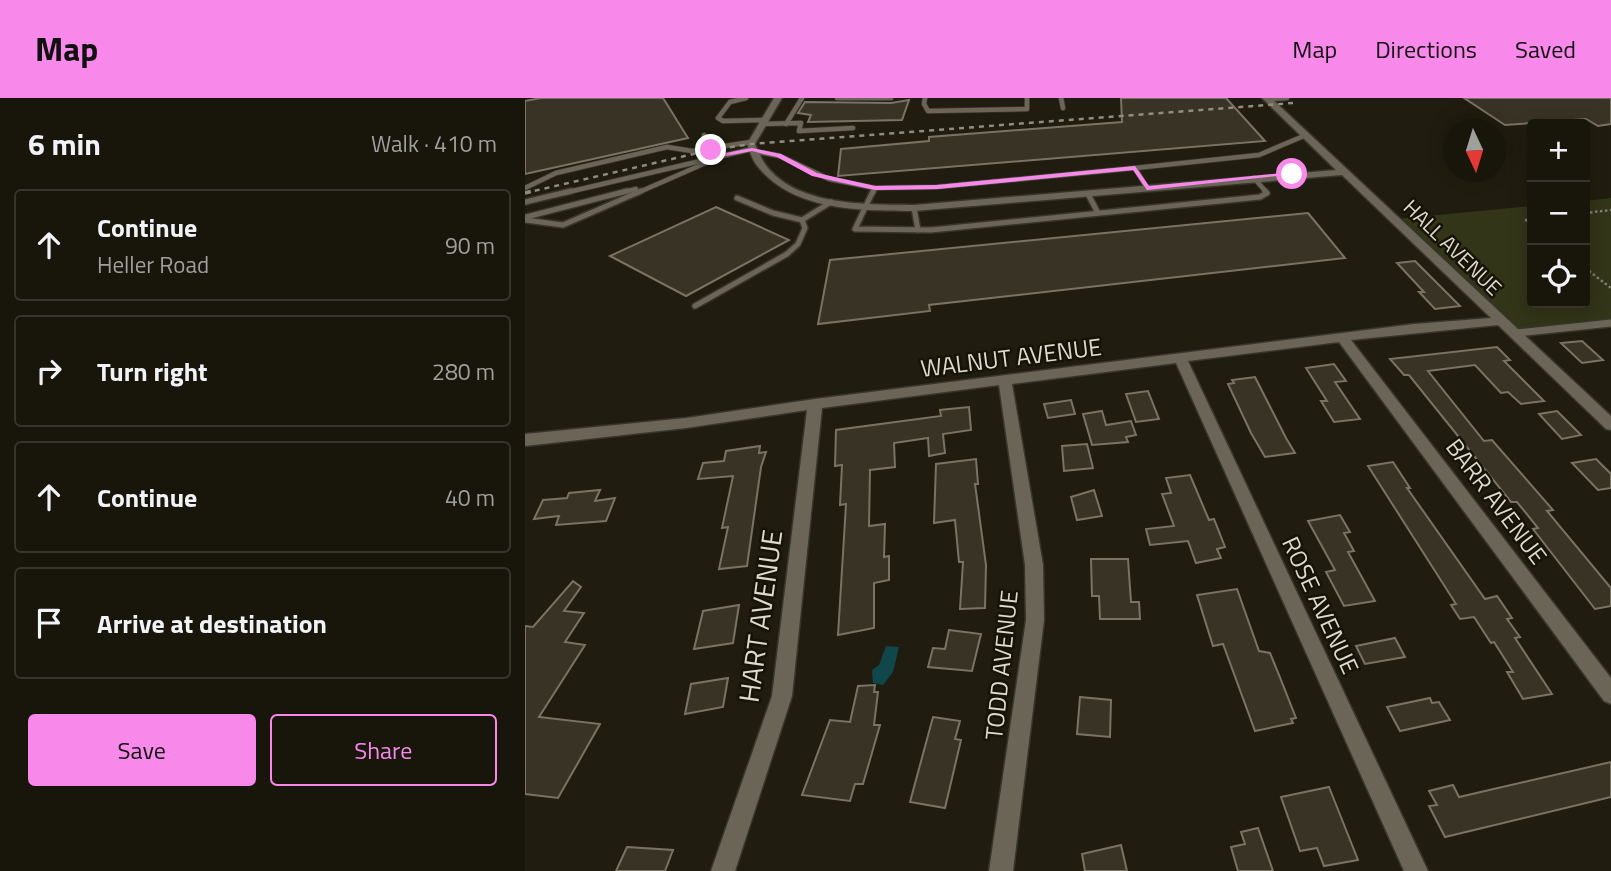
<!DOCTYPE html>
<html lang="en">
<head>
<meta charset="utf-8">
<style>
	:root { --surface:#18150b; --page:#252219; --text:#f1f3f6; --muted:#9f9f9d; --line:#36342c; --accent:#f888ea }
	body { margin:0; font-family:"Titillium Web",sans-serif; background:var(--page); color:var(--text) }
	.controls { position:absolute; right:21px; top:21px; display:grid; overflow:hidden; border-radius:7px; box-shadow:0 4px 18px #0003 }
	.controls button { width:63px; height:63px; display:grid; place-items:center; padding:0; border:0; border-bottom:2px solid var(--line); background:var(--surface); color:var(--text); font:35px sans-serif }
	.compass { position:absolute; left:918px; top:21px; width:63px; height:63px; border-radius:50%; background:var(--surface); box-shadow:0 4px 18px #0003; rotate:176deg }
	.stop { position:absolute; width:21px; height:21px; margin:-16px; border:5px solid #f888ea; border-radius:50%; background:#fff }
	.stop.end { background:#f888ea; border-color:#fff; box-shadow:0 2px 7px #0008 }
	.list { margin:0; padding:0; list-style:none }
	h2 { display:flex; justify-content:space-between; align-items:center; height:91px; margin:0; padding:0 28px; font-size:30px }
	h2 small { font-size:23px; font-weight:400; color:var(--muted) }
	.list li { display:grid; grid-template-columns:46px 1fr auto; gap:21px; align-items:center; box-sizing:border-box; height:112px; margin:0 14px 14px; padding:0 14px; border:2px solid var(--line); border-radius:7px }
	.list b { display:block; font-size:26px; white-space:nowrap }
	.list p { margin:0; font-size:23px; white-space:nowrap; color:var(--muted) }
	.list em { font-size:23px; font-style:normal; color:var(--muted) }
	.actions { display:flex; gap:14px; padding:21px 28px }
	.actions a { flex:1; padding:16px 0; border:2px solid var(--accent); border-radius:7px; text-align:center; font-size:24px; color:var(--accent) }
	.actions .main { background:var(--accent); color:#111 }
	.icon { flex:none; width:38px; height:38px; fill:none; stroke:currentColor; stroke-width:2; stroke-linecap:round; stroke-linejoin:round }
	.map { position:relative; flex:none; width:1086px; height:773px; overflow:hidden }
	header { display:flex; align-items:center; gap:42px; box-sizing:border-box; height:98px; padding:0 35px; background:var(--accent); color:#111 }
	header strong { font-size:33px }
	nav { display:flex; gap:38px; margin-inline-start:auto; font-size:24px }
	main { display:flex }
	aside { flex:1; background:var(--surface) }
	.map>svg:first-child { display:block }
	.green { fill:#323518 }
	.water { fill:#0f474a }
	.building { fill:#383325; stroke:#787363; stroke-width:2 }
	.lines { fill:none; stroke-linecap:round; stroke-linejoin:round }
	.service-far2-casing { stroke:#38352e; stroke-width:6 }
	.service-far1-casing { stroke:#38352e; stroke-width:8 }
	.service-casing { stroke:#38352e; stroke-width:10 }
	.minor-casing { stroke:#38352e; stroke-width:3 }
	.path { stroke:#817e73; stroke-width:2.5; stroke-dasharray:2.5 2.5; stroke-linecap:butt }
	.service-far2 { stroke:#6a6556; stroke-width:4.5 }
	.service-far1 { stroke:#6a6556; stroke-width:5 }
	.service { stroke:#6a6556; stroke-width:7 }
	.minor { fill:#6a6556; fill-rule:evenodd }
	.rail-far1 { stroke:#8f8d82; stroke-width:2.5; stroke-dasharray:5 5; stroke-linecap:butt }
	.rail { stroke:#8f8d82; stroke-width:3.5; stroke-dasharray:6 6; stroke-linecap:butt }
	.route { fill:#f888ea }
	.labels { text-anchor:middle; dominant-baseline:central; stroke-width:5; stroke-linejoin:round; paint-order:stroke }
	.far-street-label { font-size:21px; fill:#dcdad1; stroke:#171306 }
	.street-label { font-size:24px; fill:#dcdad1; stroke:#171306 }
	.near-street-label { font-size:28px; fill:#dcdad1; stroke:#171306 }
</style>
</head>
<body>
<header>
<strong>Map</strong>
<nav><a>Map</a><a>Directions</a><a>Saved</a></nav>
</header>
<main>
<aside>
<h2>6 min<small>Walk · 410 m</small></h2>
<ul class="list">
<li><svg class="icon" aria-label="ahead" viewBox="0 0 24 24"><path d="M12 20V5M6 11l6-6 6 6"/></svg><div><b>Continue</b><p>Heller Road</p></div><em>90 m</em></li>
<li><svg class="icon" aria-label="right" viewBox="0 0 24 24"><path d="M7 20v-9h11M14 6l5 5-5 5"/></svg><div><b>Turn right</b></div><em>280 m</em></li>
<li><svg class="icon" aria-label="ahead" viewBox="0 0 24 24"><path d="M12 20V5M6 11l6-6 6 6"/></svg><div><b>Continue</b></div><em>40 m</em></li>
<li><svg class="icon" aria-label="arrive" viewBox="0 0 24 24"><path d="M6 21V4h12l-3 4 3 4H6"/></svg><div><b>Arrive at destination</b></div></li>
</ul>
<div class="actions"><a class="main">Save</a><a>Share</a></div>
</aside>
<div class="map">
<svg width="1086" height="773" viewBox="0 0 1086 773">
	<rect width="100%" height="100%" fill="#201c0f"/>
	<!-- green -->
	<polygon class="green" points="1086,100 1086,229 996,238 871,121 1007,108 1007,205 1060,205 1060,103"/>
	<!-- water -->
	<polygon class="water" points="361,548 374,549 368,574 358,587 348,585 347,572 354,567"/>
	<!-- building -->
	<g class="building">
		<polygon points="16,0 138,0 163,40 0,76 0,3"/>
		<polygon points="596,0 701,0 740,43 313,78 316,51 404,43 404,39 597,24"/>
		<polygon points="939,0 1086,0 1086,26 1073,28 1061,21 980,27"/>
		<polygon points="384,2 377,22 283,24 286,17 273,15 280,4 366,5"/>
		<polygon points="191,109 264,142 161,198 85,158"/>
		<polygon points="783,115 820,160 404,207 405,213 293,226 305,162"/>
		<polygon points="890,163 935,208 910,211 894,194 899,194 872,165"/>
		<polygon points="1057,243 1078,262 1057,265 1036,245"/>
		<polygon points="972,249 985,262 979,263 1019,303 996,306 983,294 976,295 950,267 903,273 959,343 967,342 1028,412 1022,413 1086,490 1086,508 1070,511 1008,431 1013,430 992,404 986,404 884,277 879,277 865,261"/>
		<polygon points="809,266 821,283 810,284 835,321 809,324 796,303 802,303 781,270"/>
		<polygon points="730,279 761,340 770,355 740,359 726,335 703,286 709,285 707,282"/>
		<polygon points="623,293 634,321 611,324 601,296"/>
		<polygon points="546,302 550,316 523,320 519,306"/>
		<polygon points="444,309 446,332 418,336 420,355 404,358 403,340 369,345 370,369 345,372 344,428 360,426 359,459 364,458 364,482 349,485 349,530 313,537 321,406 315,407 317,367 310,368 311,332 416,318 415,312"/>
		<polygon points="577,313 581,327 606,323 611,337 601,339 603,344 567,347 558,316"/>
		<polygon points="1032,313 1056,337 1037,341 1014,316"/>
		<polygon points="562,346 568,370 539,373 537,348"/>
		<polygon points="235,348 234,355 241,354 236,369 222,468 194,471 203,429 197,430 208,378 173,381 178,365 199,363 201,353"/>
		<polygon points="451,361 453,386 450,386 461,467 460,510 435,511 438,464 434,464 430,422 409,425 411,366"/>
		<polygon points="1071,361 1086,376 1086,390 1073,392 1047,365"/>
		<polygon points="868,364 885,390 882,390 960,501 972,498 987,520 982,521 995,539 990,540 1027,596 998,601 982,574 988,574 969,544 966,545 949,519 935,521 926,507 931,506 843,368"/>
		<polygon points="665,377 684,422 689,421 700,449 692,451 696,460 671,465 663,443 625,447 621,431 649,428 637,396 646,395 641,380"/>
		<polygon points="75,392 70,403 90,400 81,423 31,427 34,418 9,421 18,402 42,400 44,395"/>
		<polygon points="569,392 577,418 552,422 546,399"/>
		<polygon points="815,417 825,434 819,435 829,453 823,454 850,503 819,508 801,474 810,472 783,423"/>
		<polygon points="566,461 603,461 606,504 614,504 615,521 575,521 574,498 567,498"/>
		<polygon points="48,483 56,489 39,513 59,515 40,544 60,547 14,619 75,626 33,700 0,696 0,528 8,529"/>
		<polygon points="712,491 734,553 745,555 754,577 771,620 766,621 768,625 730,633 698,546 688,548 672,497"/>
		<polygon points="214,507 208,545 169,551 178,513"/>
		<polygon points="424,532 456,536 447,573 403,569 408,550 420,551"/>
		<polygon points="870,540 880,559 840,566 831,548"/>
		<polygon points="203,580 198,609 160,616 166,586"/>
		<polygon points="350,587 349,594 353,594 349,627 355,627 338,686 330,686 325,703 277,697 305,622 325,624 333,588"/>
		<polygon points="555,599 586,602 585,639 552,636"/>
		<polygon points="905,600 907,605 914,604 925,622 875,633 862,609"/>
		<polygon points="408,619 435,623 430,641 436,642 420,710 385,704"/>
		<polygon points="1086,664 1086,699 920,739 904,708 912,707 904,693 928,687 934,699"/>
		<polygon points="804,689 833,762 799,768 792,750 775,753 756,699"/>
		<polygon points="733,730 748,773 713,773 706,749 720,746 716,734"/>
		<polygon points="596,747 602,773 560,773 557,756"/>
		<polygon points="102,749 148,752 140,773 91,773"/>
	</g>
	<g class="lines">
		<defs>
			<g id="service-far2">
				<polyline points="221,0 205,4 193,20 198,23 239,22"/>
				<polyline points="312,0 366,0"/>
				<polyline points="400,0 399,6 403,13 502,11 502,0"/>
				<polyline points="536,0 538,10"/>
				<polyline points="743,1 762,0"/>
				<polyline points="236,26 276,25 274,33 328,30"/>
				<polyline points="261,26 277,0"/>
				<polyline points="179,37 186,53"/>
				<polyline points="228,53 255,58 304,81 350,90"/>
				<polyline points="729,80 742,95"/>
				<polyline points="0,90 31,75 142,49 167,53 226,44"/>
				<polyline points="622,90 610,70 734,57 781,37"/>
				<polyline points="39,95 227,51"/>
				<polyline points="95,95 111,91"/>
				<polyline points="112,95 183,64"/>
				<polyline points="348,95 350,90 412,89 610,70"/>
			</g>
			<g id="service-far1">
				<polyline points="348,93 330,131 406,132 735,99 742,95 740,93"/>
				<polyline points="563,96 573,115"/>
				<polyline points="212,100 248,115 277,122 306,104"/>
				<polyline points="0,104 46,93"/>
				<polyline points="389,110 393,132"/>
				<polyline points="1,119 102,93"/>
				<polyline points="0,122 38,127 116,93"/>
				<polyline points="170,208 262,156 273,146 280,130 277,122"/>
			</g>
			<polyline id="service" points="991,235 1086,225"/>
			<path id="minor" d="M249,0h8l-27,46c3,6 6,14 10,20 31,43 102,40 149,41l422,-35 -74,-72h9l340,318v14l-5,-1 -108,-104 -147,15 260,338v26l-7,-3 -265,-359 -151,19 240,510h-24l-228,-508 -164,21 31,181 1,55 -31,251h-24l37,-251 -1,-55 -26,-180 -177,23 -30,288 -57,175h-24l61,-175 35,-286 -121,18 -161,18v-12l161,-16 129,-19 599,-75 77,-6 -149,-143 -428,36c-52,-1 -118,1 -155,-43 -6,-6 -9,-16 -12,-24z"/>
		</defs>
		<!-- service-far2 casing -->
		<use href="#service-far2" class="service-far2-casing"/>
		<!-- service-far1 casing -->
		<use href="#service-far1" class="service-far1-casing"/>
		<!-- service casing -->
		<use href="#service" class="service-casing"/>
		<!-- minor casing -->
		<use href="#minor" class="minor-casing"/>
		<!-- path -->
		<g class="path">
			<polyline points="1060,115 1086,112"/>
			<polyline points="1007,122 1001,122 1007,128"/>
			<polyline points="1060,170 1086,190"/>
		</g>
		<!-- service-far2 -->
		<use href="#service-far2" class="service-far2"/>
		<!-- service-far1 -->
		<use href="#service-far1" class="service-far1"/>
		<!-- service -->
		<use href="#service" class="service"/>
		<!-- minor -->
		<use href="#minor" class="minor"/>
		<!-- rail-far1 -->
		<polyline class="rail-far1" points="0,95 186,52 226,46 768,5"/>
		<!-- rail -->
		<polyline class="rail" points="0,95 8,93"/>
	</g>
	<!-- route -->
	<polygon class="route" points="186,50 190,57 227,50 256,56 292,75 350,88 412,87 610,68 624,88 767,74 771,76 622,92 608,72 412,91 350,92 287,78 252,59 227,53 185,61 182,52"/>
	<g class="labels">
		<!-- far-street labels -->
		<g class="far-street-label">
			<text transform="translate(928 149) rotate(44)">HALL AVENUE</text>
		</g>
		<!-- street labels -->
		<g class="street-label">
			<text transform="translate(486 259) rotate(-7)">WALNUT AVENUE</text>
			<text transform="translate(972 403) rotate(53)">BARR AVENUE</text>
			<text transform="translate(796 507) rotate(65)">ROSE AVENUE</text>
			<text transform="translate(476 567) rotate(-84)">TODD AVENUE</text>
		</g>
		<!-- near-street labels -->
		<g class="near-street-label">
			<text transform="translate(235 518) rotate(-82)">HART AVENUE</text>
		</g>
	</g>
</svg>
<div class="controls">
<button>+</button>
<button>−</button>
<button><svg class="icon" aria-label="locate" viewBox="0 0 24 24"><circle cx="12" cy="12" r="6"/><path d="M12 2v4M12 18v4M2 12h4M18 12h4"/></svg></button>
</div>
<svg class="compass" viewBox="-18 -18 36 36"><path d="M0-13l5 13h-10z" fill="#e53935"/><path d="M0 13l5-13h-10z" fill="#9f9f9d"/></svg>
<div class="stop" style="left:767px;top:76px"></div>
<div class="stop end" style="left:186px;top:52px"></div>
</div>
</main>
</body>
</html>
